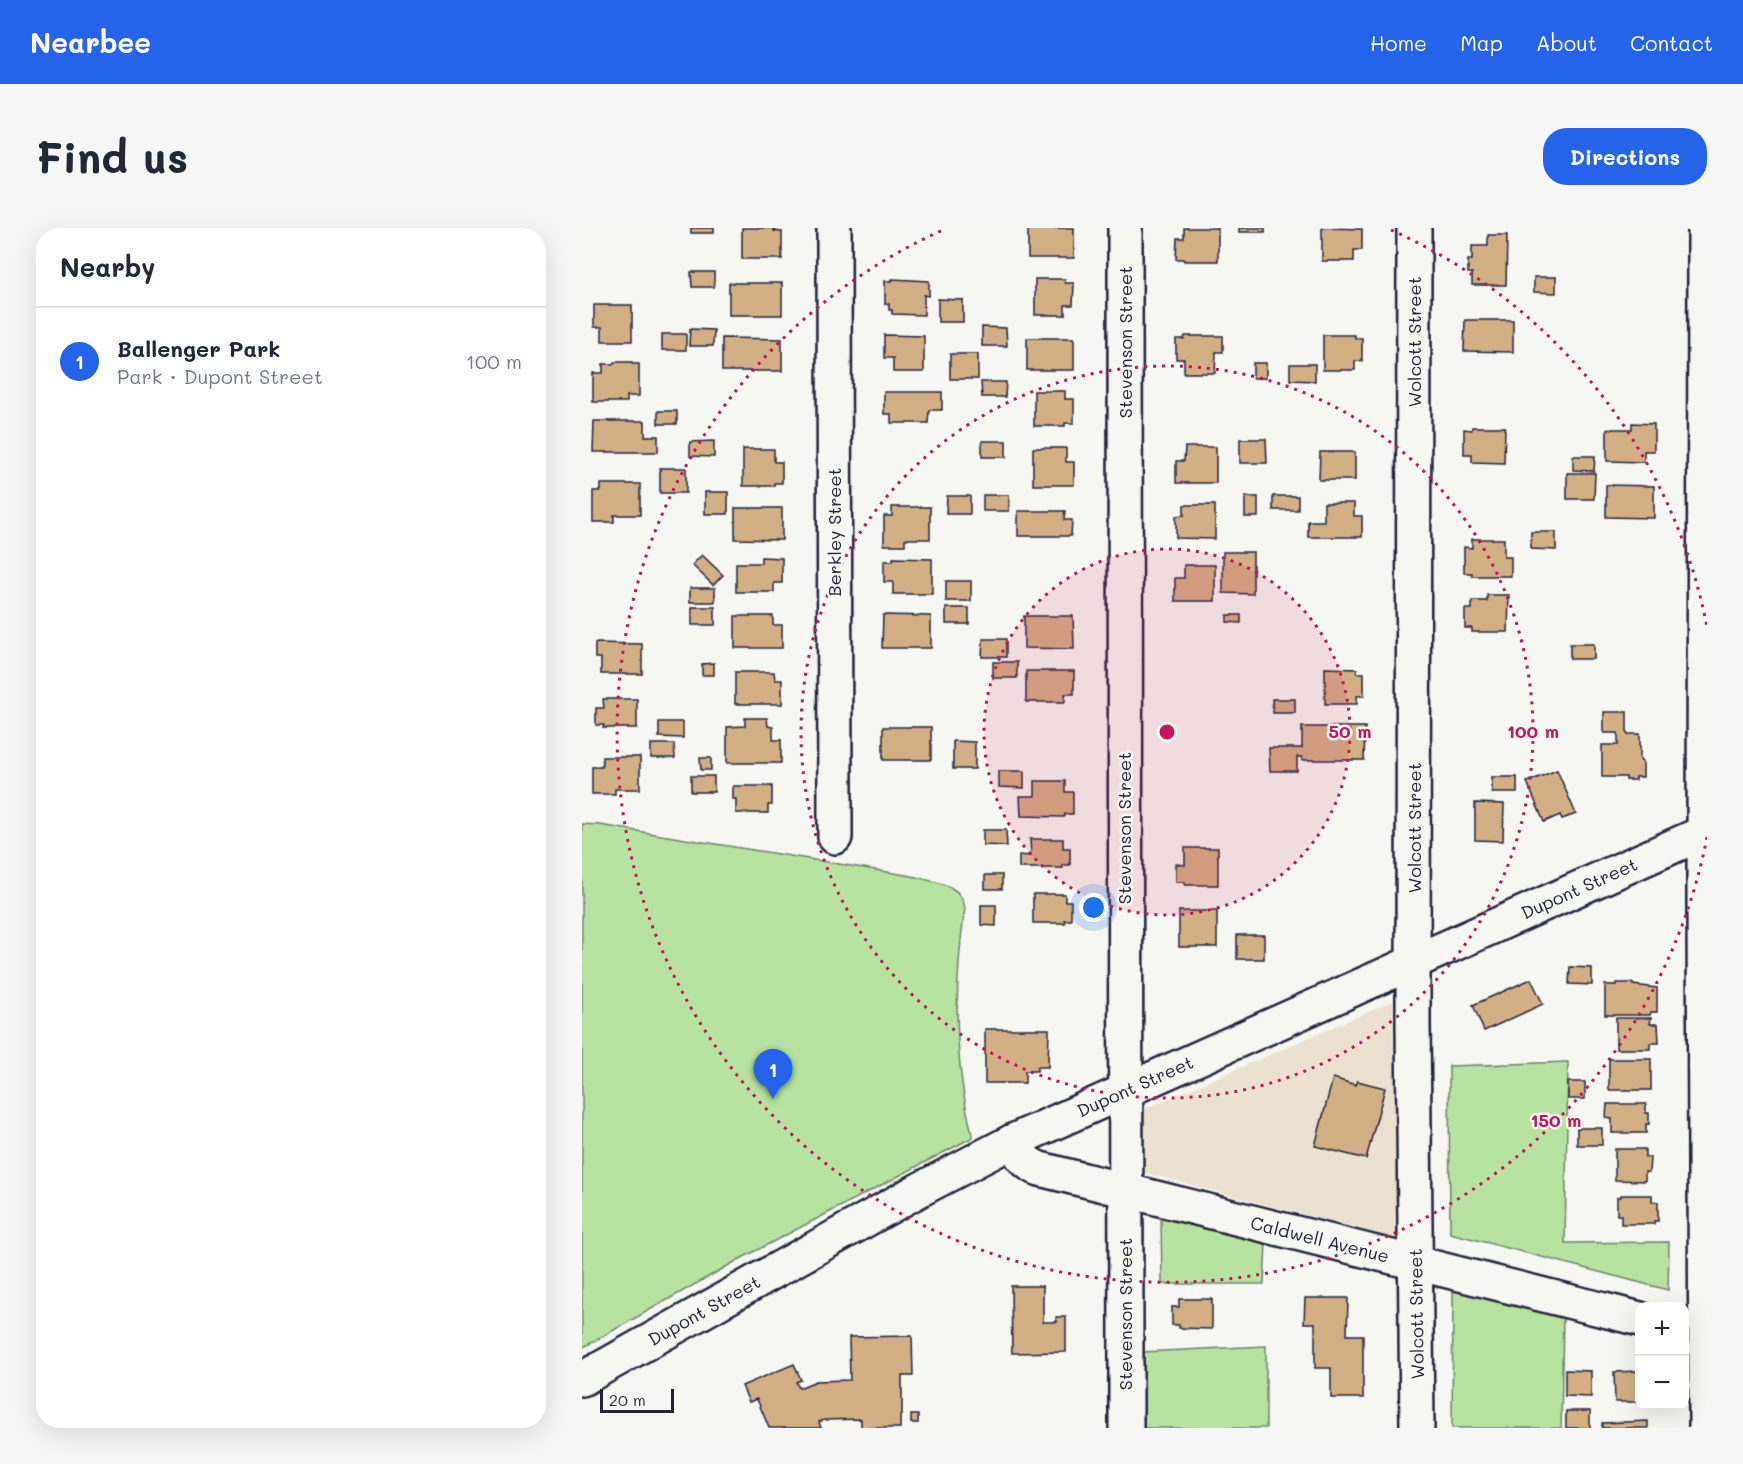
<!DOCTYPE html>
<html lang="en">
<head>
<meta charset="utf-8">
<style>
	:root { --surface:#fff; --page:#f6f6f7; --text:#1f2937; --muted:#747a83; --line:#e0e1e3; --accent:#2563eb }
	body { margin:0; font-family:Mali,sans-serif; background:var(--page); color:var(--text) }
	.controls { position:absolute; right:18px; bottom:18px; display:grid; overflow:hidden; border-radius:12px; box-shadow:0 6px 24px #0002 }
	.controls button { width:54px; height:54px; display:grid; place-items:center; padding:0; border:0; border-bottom:2px solid var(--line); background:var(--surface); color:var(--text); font:30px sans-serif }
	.scale { position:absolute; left:18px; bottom:15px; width:74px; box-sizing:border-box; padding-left:6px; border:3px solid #22223b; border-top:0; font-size:16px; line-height:21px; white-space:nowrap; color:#22223b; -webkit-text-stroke:4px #f6f6f2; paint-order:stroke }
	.you { position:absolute; left:512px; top:680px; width:21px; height:21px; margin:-15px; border:4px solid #fff; border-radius:50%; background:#1a73e8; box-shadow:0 0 0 9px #1a73e833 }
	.badge { display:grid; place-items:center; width:39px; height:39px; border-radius:50%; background:var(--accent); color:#fff; font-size:20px; font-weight:700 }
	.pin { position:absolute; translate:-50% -50px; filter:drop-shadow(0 2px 3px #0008) }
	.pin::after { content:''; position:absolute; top:32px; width:21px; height:18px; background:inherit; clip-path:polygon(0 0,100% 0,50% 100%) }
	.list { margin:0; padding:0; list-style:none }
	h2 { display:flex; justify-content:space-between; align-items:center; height:78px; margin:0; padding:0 24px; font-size:26px }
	h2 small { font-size:20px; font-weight:400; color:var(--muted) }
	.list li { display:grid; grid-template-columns:39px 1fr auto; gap:18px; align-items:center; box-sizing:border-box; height:108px; padding:0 24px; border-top:2px solid var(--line) }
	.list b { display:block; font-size:22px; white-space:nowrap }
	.list p { margin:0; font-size:20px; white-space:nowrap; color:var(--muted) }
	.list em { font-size:20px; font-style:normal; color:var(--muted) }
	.map { position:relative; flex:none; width:1125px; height:1200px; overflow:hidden; border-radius:24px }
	header { display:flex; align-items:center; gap:36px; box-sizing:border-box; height:84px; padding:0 30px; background:var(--accent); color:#fff }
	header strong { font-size:28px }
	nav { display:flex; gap:33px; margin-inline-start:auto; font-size:21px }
	.intro { display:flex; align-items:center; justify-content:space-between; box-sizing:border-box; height:144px; padding:0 36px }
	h1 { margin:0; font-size:42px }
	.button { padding:15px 27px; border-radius:24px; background:var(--accent); color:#fff; font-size:21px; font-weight:700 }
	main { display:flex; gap:36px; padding:0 36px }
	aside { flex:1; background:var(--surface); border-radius:24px; box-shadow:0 6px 24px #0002 }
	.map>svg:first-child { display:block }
	.built { fill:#ece1d1 }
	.green { fill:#b7e29f; stroke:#6c826d; stroke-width:1.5 }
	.building { fill:#d3af85; stroke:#22223b; stroke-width:1.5 }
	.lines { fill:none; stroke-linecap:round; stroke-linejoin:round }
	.minor-casing { stroke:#22223b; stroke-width:38 }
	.minor { stroke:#f6f6f2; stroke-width:33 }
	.ring { fill:none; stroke:#c2185b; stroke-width:3; stroke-dasharray:3 6 }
	.labels { text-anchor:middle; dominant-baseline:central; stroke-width:5; stroke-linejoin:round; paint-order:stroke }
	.street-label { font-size:18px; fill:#22223b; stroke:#f6f6f2 }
	.centre { fill:#c2185b; stroke:#f6f6f2; stroke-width:3 }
	.ring-label { font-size:18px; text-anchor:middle; font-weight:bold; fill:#c2185b; stroke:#f6f6f2; stroke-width:5; stroke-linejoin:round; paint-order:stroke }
</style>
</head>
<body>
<header>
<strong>Nearbee</strong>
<nav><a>Home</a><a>Map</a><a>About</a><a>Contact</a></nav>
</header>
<div class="intro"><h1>Find us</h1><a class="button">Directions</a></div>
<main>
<aside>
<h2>Nearby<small></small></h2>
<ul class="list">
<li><span class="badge">1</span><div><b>Ballenger Park</b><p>Park · Dupont Street</p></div><em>100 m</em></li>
</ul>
</aside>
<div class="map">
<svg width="1125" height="1200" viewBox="0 0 1125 1200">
	<rect width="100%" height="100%" fill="#f6f6f2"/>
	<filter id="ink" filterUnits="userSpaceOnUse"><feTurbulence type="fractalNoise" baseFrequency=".0167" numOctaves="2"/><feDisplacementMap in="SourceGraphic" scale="12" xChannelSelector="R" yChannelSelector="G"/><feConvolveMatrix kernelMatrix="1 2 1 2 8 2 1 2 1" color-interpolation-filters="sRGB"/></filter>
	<g filter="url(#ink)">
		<!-- built -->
		<polygon class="built" points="811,773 815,1011 563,945 558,883"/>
		<!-- green -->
		<g class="green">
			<path d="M0,596l18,1 312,51c20,6 49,6 53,32 -11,75 -12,155 8,229l-233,122 -158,89z"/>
			<polygon points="986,834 983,1015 1087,1014 1086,1062 868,1005 867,838"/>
			<polygon points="579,989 684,1016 682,1056 580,1056"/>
			<polygon points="871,1061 981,1087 979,1200 870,1200"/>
			<polygon points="684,1118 684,1200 561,1200 560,1124"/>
		</g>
		<!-- building -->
		<g class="building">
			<rect x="109" y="0" width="23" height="5"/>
			<polygon points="160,0 192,0 192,3 200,4 200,31 160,31"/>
			<rect x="446" y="0" width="46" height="30"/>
			<polygon points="602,0 636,0 636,33 602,33 602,31 594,31 595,10 602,10"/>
			<rect x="657" y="0" width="26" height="4"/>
			<polygon points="740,0 780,1 780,22 772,22 772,33 740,33"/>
			<polygon points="906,7 925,7 924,57 890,57 890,45 886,45 886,32 890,32 890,18 906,18"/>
			<polygon points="109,44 132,44 132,59 110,59"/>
			<polygon points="952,49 974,49 974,65 952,64"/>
			<polygon points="310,51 347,53 347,68 342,67 342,87 310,86 310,82 307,82 307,76 303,76 303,53 310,53"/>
			<polygon points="453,51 483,51 483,55 492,55 491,77 483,77 483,87 453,87"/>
			<rect x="147" y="55" width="53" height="32"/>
			<polygon points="356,71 381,72 381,94 356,94"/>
			<polygon points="12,77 50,77 50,113 20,113 20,99 12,99"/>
			<polygon points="883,92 931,92 931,124 882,123"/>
			<polygon points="400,99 424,100 425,118 400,118"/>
			<polygon points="108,101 132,102 131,118 107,118"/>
			<rect x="80" y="106" width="24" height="16"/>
			<polygon points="302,107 342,108 342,144 311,144 311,130 302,130"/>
			<polygon points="741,107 773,107 773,110 780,110 780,133 773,133 773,142 741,142"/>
			<polygon points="603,108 641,108 641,124 634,124 633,145 602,145 602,131 594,131 594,111 602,111"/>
			<polygon points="140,110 200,111 200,143 140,143"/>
			<rect x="445" y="110" width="47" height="32"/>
			<rect x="368" y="126" width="28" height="25"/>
			<polygon points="32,134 50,134 50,136 57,136 57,168 45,168 45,174 11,174 11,145 21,145 21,136 32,136"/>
			<rect x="671" y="135" width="13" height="15"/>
			<polygon points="708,136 733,136 733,153 708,152"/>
			<polygon points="399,154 424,154 423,169 400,169"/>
			<polygon points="452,163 483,163 483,171 492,171 492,195 483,195 483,198 452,198"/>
			<polygon points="302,164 360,164 360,182 347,182 346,195 309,195 309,186 302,186"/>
			<rect x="76" y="183" width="19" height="13"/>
			<polygon points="12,193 63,193 63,208 76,208 76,224 11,224"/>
			<polygon points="1050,195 1072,196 1072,223 1062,223 1062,234 1025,233 1025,201 1050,201"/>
			<polygon points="890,199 923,199 922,235 890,234 890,226 882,226 882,201 890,202"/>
			<polygon points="658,211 684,211 685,235 658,235"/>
			<polygon points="132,213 132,229 108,228 108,214"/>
			<rect x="400" y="213" width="24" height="16"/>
			<polygon points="603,219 634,219 634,255 594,255 594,233 602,233"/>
			<polygon points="451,220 484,220 484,234 492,234 492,257 451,257"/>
			<polygon points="161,221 192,221 192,234 200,234 200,255 192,255 192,258 161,258"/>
			<polygon points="738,224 773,224 773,252 737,252"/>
			<polygon points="991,228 1013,228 1012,243 991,242"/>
			<rect x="78" y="240" width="26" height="25"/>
			<polygon points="985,245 1013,245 1012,271 985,271"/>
			<polygon points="19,256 58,256 58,287 32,287 32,294 11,294 11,263 19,263"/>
			<polygon points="1024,257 1072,258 1072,290 1024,289"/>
			<rect x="123" y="264" width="23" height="22"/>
			<rect x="401" y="267" width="26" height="16"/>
			<polygon points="365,268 388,268 388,286 364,286"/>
			<rect x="691" y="268" width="25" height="14"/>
			<rect x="663" y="269" width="13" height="20"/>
			<polygon points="742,275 772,275 772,288 780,288 780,309 726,309 726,293 742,293"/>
			<polygon points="602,277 633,277 633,311 594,310 594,288 602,287"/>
			<polygon points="310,279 348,279 348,311 323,311 323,317 302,317 302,288 310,288"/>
			<polygon points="153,280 200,280 200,312 153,311"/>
			<polygon points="436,283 483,283 482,292 490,292 489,308 436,308"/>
			<polygon points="949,304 974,304 974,322 949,321"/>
			<polygon points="890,311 922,311 922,329 929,329 929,348 890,348 890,345 882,345 882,319 890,320"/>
			<polygon points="641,324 671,324 671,366 641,365"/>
			<polygon points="120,327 141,347 131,357 110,337"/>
			<polygon points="179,329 200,330 200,355 192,355 192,364 154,364 154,335 179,335"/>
			<polygon points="311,330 350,331 350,366 311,366 311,354 302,354 302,333 311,333"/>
			<polygon points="602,337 633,337 633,373 593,373 593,350 602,350"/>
			<rect x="364" y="353" width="25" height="20"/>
			<rect x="108" y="360" width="25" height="14"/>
			<polygon points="905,367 927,367 926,404 890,404 890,400 883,400 883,381 890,381 890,373 905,373"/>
			<rect x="110" y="379" width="23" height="18"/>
			<rect x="364" y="380" width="23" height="16"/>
			<polygon points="301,387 349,388 349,420 300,420"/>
			<polygon points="645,387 659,387 659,395 645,394"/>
			<polygon points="153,388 191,388 191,397 200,397 200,420 153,420"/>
			<polygon points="442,388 491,388 492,421 442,420"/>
			<polygon points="401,411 424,411 424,429 400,429"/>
			<polygon points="13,415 60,416 60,446 19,446 19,430 13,430"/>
			<rect x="988" y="416" width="24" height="15"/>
			<rect x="411" y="434" width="24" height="16"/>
			<polygon points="132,435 132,447 120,447 120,436"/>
			<polygon points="743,440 775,441 775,445 782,445 782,468 775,468 775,476 743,476"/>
			<polygon points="444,443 492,443 492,466 483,466 483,474 444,474"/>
			<polygon points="153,444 192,444 193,452 200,452 200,476 153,476"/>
			<polygon points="21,471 55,471 55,500 21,500 22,497 14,497 14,480 22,480"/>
			<polygon points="690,471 713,471 713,485 691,485"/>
			<polygon points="1022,484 1045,484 1045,506 1058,506 1058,532 1061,533 1061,549 1054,549 1054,552 1044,552 1044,549 1020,549 1020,517 1036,517 1036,505 1022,505"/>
			<polygon points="163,490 185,490 186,498 191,499 191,512 199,512 199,535 145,535 145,499 163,498"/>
			<polygon points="77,494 101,494 101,510 77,509"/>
			<rect x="301" y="499" width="48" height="33"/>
			<polygon points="720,499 783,499 782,532 720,532 720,529 715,529 715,543 688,543 687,520 720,520"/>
			<polygon points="371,513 393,514 393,541 371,541"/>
			<polygon points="69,516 92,516 93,530 69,530"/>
			<polygon points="20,529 58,529 58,561 33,561 33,566 10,566 10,539 20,539"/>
			<polygon points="118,530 129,530 129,542 119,542"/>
			<polygon points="975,542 994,586 980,591 978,587 962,594 945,554"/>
			<polygon points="417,543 442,543 442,560 417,559"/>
			<rect x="109" y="548" width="23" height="16"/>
			<rect x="910" y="549" width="25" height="16"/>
			<polygon points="453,553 483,553 483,564 491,564 491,586 483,586 482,589 439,588 438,568 453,568"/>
			<polygon points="151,558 190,558 190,577 186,577 186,585 154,585 154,571 151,571"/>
			<polygon points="893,575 922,576 921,613 893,612"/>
			<polygon points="401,602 424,602 425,618 401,617"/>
			<polygon points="448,611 481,611 481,620 488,620 488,637 481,637 481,640 437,640 437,627 449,628"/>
			<polygon points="603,620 636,620 636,657 603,657 603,654 594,654 594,636 603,637"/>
			<rect x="403" y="647" width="17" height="14"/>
			<polygon points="451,666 483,666 483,673 489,673 489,692 482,692 483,695 451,695"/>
			<polygon points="399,677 414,677 414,698 399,697"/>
			<rect x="597" y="683" width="38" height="36"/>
			<rect x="655" y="707" width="27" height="24"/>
			<polygon points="988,739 1010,740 1010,757 987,756"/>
			<polygon points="949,751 961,776 902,803 891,777"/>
			<polygon points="1034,755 1051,755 1051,757 1075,760 1075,784 1069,784 1068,787 1023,787 1023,757 1034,757"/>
			<polygon points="1034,790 1069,790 1068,796 1076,796 1077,815 1068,815 1068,821 1034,821"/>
			<polygon points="403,801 467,801 466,839 455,839 455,843 443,843 443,855 403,855"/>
			<rect x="1027" y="831" width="42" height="31"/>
			<polygon points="751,850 774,857 775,853 803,860 784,931 733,918"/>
			<rect x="986" y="854" width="17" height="17"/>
			<polygon points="1025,876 1064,876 1064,885 1067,885 1067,896 1064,896 1064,905 1030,905 1030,891 1024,890"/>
			<rect x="995" y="900" width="25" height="17"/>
			<polygon points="1033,921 1063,921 1063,929 1068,929 1067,944 1063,944 1063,953 1033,952"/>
			<polygon points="1039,967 1070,967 1070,974 1076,974 1076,993 1072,993 1072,996 1039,996 1039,987 1035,987 1035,969 1039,969"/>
			<polygon points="429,1058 461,1058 461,1094 475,1094 474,1089 484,1089 484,1124 430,1125"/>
			<polygon points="723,1070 766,1070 765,1107 781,1107 781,1170 749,1170 749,1140 733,1140 733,1095 722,1095"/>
			<polygon points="597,1071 630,1071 630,1101 597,1100 597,1097 590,1097 590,1079 597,1079"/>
			<polygon points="330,1108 331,1148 320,1148 320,1187 318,1187 318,1200 279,1200 279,1191 242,1192 237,1194 239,1200 187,1200 175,1171 167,1174 160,1158 212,1136 219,1152 214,1154 217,1160 234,1153 268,1152 267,1109"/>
			<polygon points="983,1142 1009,1143 1009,1169 983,1168"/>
			<polygon points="1058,1143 1058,1174 1033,1174 1032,1144"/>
			<rect x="984" y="1183" width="24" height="17"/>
			<rect x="329" y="1187" width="7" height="8"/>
			<polygon points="1066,1193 1066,1200 1020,1200 1020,1195"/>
		</g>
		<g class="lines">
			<defs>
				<g id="minor">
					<polyline points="252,0 253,609"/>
					<polyline points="543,0 544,1200"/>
					<polyline points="832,0 831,795 835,1200"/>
					<polyline points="1123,0 1122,669 1124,1200"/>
					<path d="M431,913c7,14 12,23 27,28l600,150"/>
					<polyline points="0,1151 337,962 431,913 1125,603"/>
				</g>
			</defs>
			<!-- minor casing -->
			<use href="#minor" class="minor-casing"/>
			<!-- minor -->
			<use href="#minor" class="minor"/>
		</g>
	</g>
	<!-- distance rings -->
	<circle cx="585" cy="504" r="183" fill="#c2185b" fill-opacity=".12"/>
	<g class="ring">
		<circle cx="585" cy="504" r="183"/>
		<circle cx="585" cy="504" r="366"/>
		<path d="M1125 609A550 550 0 1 1 361 2M809 2A550 550 0 0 1 1125 399"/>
	</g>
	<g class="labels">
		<!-- street labels -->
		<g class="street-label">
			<text transform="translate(543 114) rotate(-90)">Stevenson Street</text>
			<text transform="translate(832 114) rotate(-90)">Wolcott Street</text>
			<text transform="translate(252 304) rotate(-90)">Berkley Street</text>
			<text transform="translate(542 600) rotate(-90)">Stevenson Street</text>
			<text transform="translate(832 600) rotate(-90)">Wolcott Street</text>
			<text transform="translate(997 660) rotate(-24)">Dupont Street</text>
			<text transform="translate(553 858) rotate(-24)">Dupont Street</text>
			<text transform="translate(738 1011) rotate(14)">Caldwell Avenue</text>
			<text transform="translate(122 1082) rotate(-29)">Dupont Street</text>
			<text transform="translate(543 1086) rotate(-90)">Stevenson Street</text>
			<text transform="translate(834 1086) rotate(-91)">Wolcott Street</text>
		</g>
	</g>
	<circle cx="585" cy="504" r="9" class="centre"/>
	<g class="ring-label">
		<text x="768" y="510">50 m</text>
		<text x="951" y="510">100 m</text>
		<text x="974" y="899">150 m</text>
	</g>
</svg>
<div class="controls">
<button>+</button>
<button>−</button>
</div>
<div class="scale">20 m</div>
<div class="you"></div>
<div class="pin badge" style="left:191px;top:871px">1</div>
</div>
</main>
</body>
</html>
